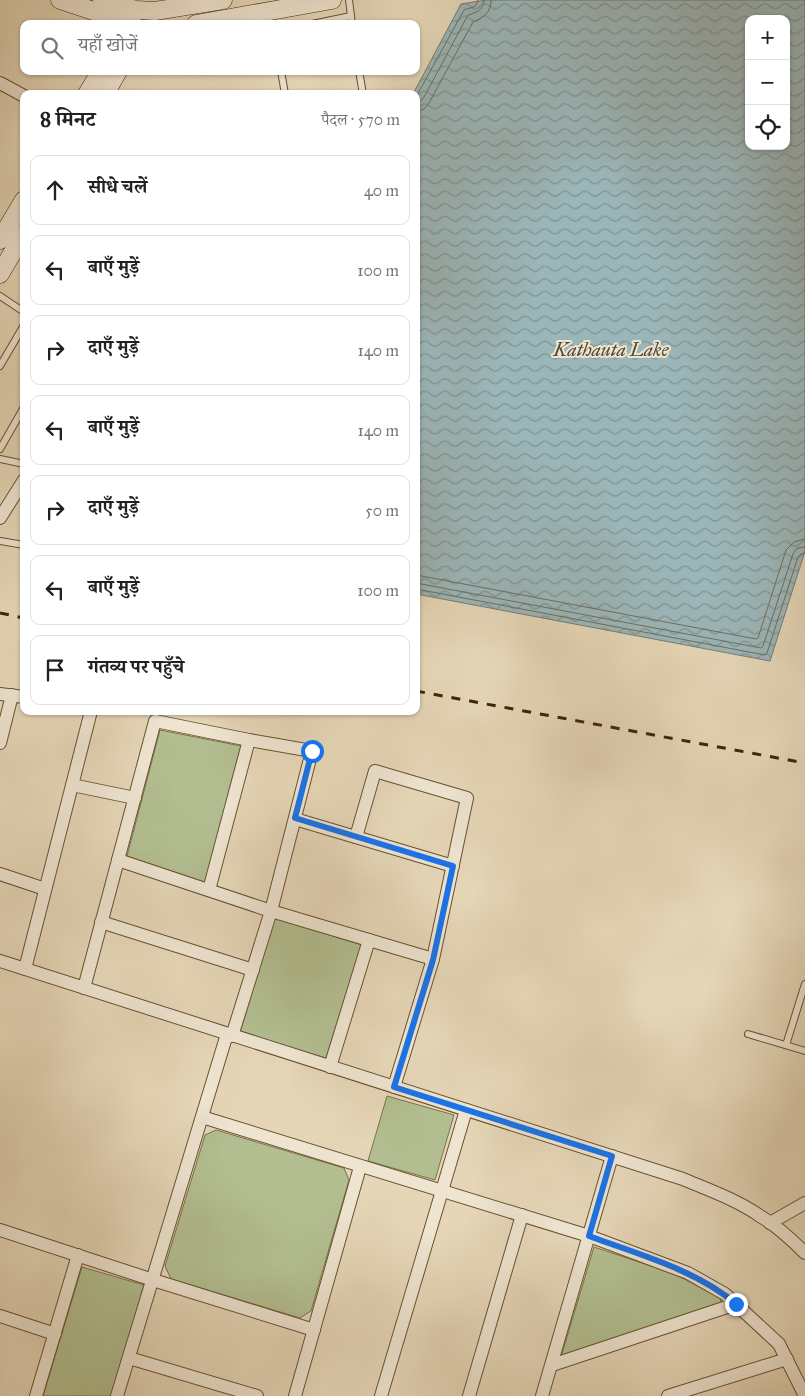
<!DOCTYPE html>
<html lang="hi">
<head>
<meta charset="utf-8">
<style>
	:root { --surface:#fff; --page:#f2f2f2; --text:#202124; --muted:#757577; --line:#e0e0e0 }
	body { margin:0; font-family:"IM FELL Great Primer","Noto Serif Devanagari",serif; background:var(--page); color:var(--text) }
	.controls { position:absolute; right:15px; top:15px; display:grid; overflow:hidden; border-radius:10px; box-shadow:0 1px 4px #0004 }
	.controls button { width:45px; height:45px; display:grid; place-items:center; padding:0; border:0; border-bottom:1px solid var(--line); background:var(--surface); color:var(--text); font:25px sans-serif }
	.stop { position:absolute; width:15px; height:15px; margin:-11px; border:4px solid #1a73e8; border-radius:50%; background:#fff }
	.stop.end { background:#1a73e8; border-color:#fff; box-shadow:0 1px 5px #0008 }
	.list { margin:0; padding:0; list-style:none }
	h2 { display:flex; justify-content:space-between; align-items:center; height:65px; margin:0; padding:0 20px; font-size:21px }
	h2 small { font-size:16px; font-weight:400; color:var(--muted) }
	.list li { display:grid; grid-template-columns:32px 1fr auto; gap:15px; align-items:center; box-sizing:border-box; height:70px; margin:0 10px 10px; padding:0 10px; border:1px solid var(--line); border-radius:10px }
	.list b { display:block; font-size:19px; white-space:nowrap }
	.list em { font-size:16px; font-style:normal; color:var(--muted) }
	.icon { flex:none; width:28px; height:28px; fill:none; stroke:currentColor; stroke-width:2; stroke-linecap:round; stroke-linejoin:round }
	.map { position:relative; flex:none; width:805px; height:1396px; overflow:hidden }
	.search { position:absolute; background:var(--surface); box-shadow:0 1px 4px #0004; left:20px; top:20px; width:400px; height:55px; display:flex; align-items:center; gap:12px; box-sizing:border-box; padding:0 18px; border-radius:10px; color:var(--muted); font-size:19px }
	.panel { position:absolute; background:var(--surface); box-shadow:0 1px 4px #0004; left:20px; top:90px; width:400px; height:625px; border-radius:10px }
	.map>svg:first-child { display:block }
	.park { fill:#b2be90; stroke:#78724a }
	.water { fill:url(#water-waves); stroke:#757c71; fill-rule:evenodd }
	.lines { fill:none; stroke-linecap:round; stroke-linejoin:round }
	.shore { stroke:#6c6e5f; stroke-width:1 }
	.lane-casing { stroke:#675132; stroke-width:8 }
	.street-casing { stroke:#675132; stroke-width:14 }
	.secondary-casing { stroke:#3d2505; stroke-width:19 }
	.lane { stroke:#eee4d0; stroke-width:6 }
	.street { stroke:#eee4d0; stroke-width:12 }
	.secondary { stroke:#eee4d0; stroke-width:18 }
	.rail { stroke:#3d2505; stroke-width:3; stroke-dasharray:9 9; stroke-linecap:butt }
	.route { stroke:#1a73e8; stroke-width:6 }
	.labels { text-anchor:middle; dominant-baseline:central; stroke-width:4; stroke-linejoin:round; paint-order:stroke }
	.water-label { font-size:19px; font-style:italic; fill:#544932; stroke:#eee4d0 }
</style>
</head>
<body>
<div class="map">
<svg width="805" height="1396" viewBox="0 0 805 1396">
	<defs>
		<pattern id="water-waves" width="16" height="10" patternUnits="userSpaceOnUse" patternTransform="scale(1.25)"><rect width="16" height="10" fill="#9bb6b9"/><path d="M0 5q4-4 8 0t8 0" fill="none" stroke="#809494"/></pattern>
	</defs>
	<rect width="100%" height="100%" fill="#e5d6b7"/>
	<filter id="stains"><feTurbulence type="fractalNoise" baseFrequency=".004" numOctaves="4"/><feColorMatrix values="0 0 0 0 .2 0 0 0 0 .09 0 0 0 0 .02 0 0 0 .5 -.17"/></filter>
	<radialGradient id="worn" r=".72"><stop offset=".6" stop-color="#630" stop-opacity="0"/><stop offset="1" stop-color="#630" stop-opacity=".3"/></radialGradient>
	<!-- park -->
	<g class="park">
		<polygon points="160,730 241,746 206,883 127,856"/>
		<polygon points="275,918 362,945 326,1058 240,1032"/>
		<polygon points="387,1096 454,1115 435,1180 368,1161"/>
		<polygon points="216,1130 344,1168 349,1180 311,1311 300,1318 171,1279 165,1266 205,1135"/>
		<polygon points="594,1247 675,1274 720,1298 721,1303 561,1357"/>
		<polygon points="82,1267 144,1285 112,1396 43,1396"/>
	</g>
	<!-- water -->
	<path class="water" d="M486,0h319v551l-35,110 -354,-67v-500h-3l48,-90zM749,19h37v127h-37z"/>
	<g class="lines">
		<!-- shore -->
		<g class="shore">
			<path d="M416,97l48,-87c6,-3 13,-1 14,-10"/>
			<path d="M416,104l7,-5 45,-84c9,-3 15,-4 16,-15"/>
			<path d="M416,112l8,-3 5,-6 44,-81c11,-5 18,-9 18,-22"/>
			<polyline points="416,575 756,639 758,638 786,550 794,542 805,539"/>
			<polyline points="416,583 761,648 763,646 793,554 797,548 805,547"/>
			<polyline points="416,589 765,655 767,653 798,557 801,554 805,553"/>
		</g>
		<defs>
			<g id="lane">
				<polyline points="349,0 352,24"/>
				<polyline points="312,24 351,16"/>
				<polyline points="281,71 285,94"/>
				<polyline points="359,71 363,94"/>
				<polyline points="0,296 24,312"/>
				<polyline points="0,366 24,325"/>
				<polyline points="0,449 24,407"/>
				<polyline points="0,459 24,464"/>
				<polyline points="0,541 24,545"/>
				<polyline points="748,1034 805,1051"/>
				<polyline points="786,1045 805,984"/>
			</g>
			<g id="street">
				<polyline points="0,83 24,96"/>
				<polyline points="0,518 24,480"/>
				<polyline points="0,694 24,697"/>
				<polyline points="0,743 12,695"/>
				<polyline points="72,785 135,798"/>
				<polyline points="295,819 453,866"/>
				<polyline points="356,837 375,771 467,798 433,959 394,1087"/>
				<polyline points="118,860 271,911 433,959"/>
				<polyline points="0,874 45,889"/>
				<polyline points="209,890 249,740"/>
				<polyline points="101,922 253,970"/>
				<path d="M0,961l683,218c26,11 54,21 77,37 17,10 31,23 45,37"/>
				<polyline points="25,969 91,711"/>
				<polyline points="84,988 155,721 249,740 312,751 271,911 232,1036"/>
				<polyline points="330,1067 369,940"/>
				<polyline points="202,1117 589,1236 688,1273 725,1294 779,1344 805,1396"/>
				<polyline points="770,1223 805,1203"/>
				<polyline points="0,1230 153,1280 314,1330"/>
				<polyline points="0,1316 55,1334"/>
				<polyline points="129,1358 257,1396"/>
				<polyline points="552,1365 736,1304"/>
				<polyline points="36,1396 78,1255"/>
				<polyline points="117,1396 227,1034"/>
				<polyline points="295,1396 360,1167"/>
				<polyline points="381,1396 466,1110"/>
				<polyline points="469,1396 522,1215"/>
				<polyline points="542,1396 612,1156"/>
				<polyline points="668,1396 787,1359"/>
			</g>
			<g id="secondary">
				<polyline points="60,0 133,24"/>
				<polyline points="102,0 136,10 155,11 223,0"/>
				<polyline points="196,24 332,0"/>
				<polyline points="87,94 101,71"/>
				<polyline points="105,94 118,71"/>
				<polyline points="0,240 24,200"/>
				<polyline points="0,274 24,233"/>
			</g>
		</defs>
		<!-- lane casing -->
		<use href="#lane" class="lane-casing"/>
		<!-- street casing -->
		<use href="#street" class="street-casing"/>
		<!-- secondary casing -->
		<use href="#secondary" class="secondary-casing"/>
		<!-- lane -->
		<use href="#lane" class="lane"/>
		<!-- street -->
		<use href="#street" class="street"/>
		<!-- secondary -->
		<use href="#secondary" class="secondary"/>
		<!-- rail -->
		<g class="rail">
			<polyline points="0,613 24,618"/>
			<polyline points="416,691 805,763"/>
		</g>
	</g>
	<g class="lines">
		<!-- route -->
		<path class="route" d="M312,751l-17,67 158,48 -20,94 -39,127 218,69 -23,80c48,18 108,34 147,68"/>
	</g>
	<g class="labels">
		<!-- water labels -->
		<g class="water-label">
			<text x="611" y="349">Kathauta Lake</text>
		</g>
	</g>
	<rect width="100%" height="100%" filter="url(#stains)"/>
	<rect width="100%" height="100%" fill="url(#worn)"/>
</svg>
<div class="controls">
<button>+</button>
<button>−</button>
<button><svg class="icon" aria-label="locate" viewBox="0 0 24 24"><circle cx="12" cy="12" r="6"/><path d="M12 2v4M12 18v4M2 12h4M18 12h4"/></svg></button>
</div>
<div class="stop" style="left:312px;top:751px"></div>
<div class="stop end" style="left:736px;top:1304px"></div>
<div class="search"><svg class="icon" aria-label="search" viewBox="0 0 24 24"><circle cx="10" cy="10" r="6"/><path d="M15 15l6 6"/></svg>यहाँ खोजें</div>
<section class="panel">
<h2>8 मिनट<small>पैदल · 570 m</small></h2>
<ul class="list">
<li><svg class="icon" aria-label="ahead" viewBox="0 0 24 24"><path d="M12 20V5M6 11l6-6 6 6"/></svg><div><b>सीधे चलें</b></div><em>40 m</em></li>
<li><svg class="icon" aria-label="left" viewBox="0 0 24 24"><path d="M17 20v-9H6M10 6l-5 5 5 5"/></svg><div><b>बाएँ मुड़ें</b></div><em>100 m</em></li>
<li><svg class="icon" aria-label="right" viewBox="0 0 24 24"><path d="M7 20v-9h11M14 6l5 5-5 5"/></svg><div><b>दाएँ मुड़ें</b></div><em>140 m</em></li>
<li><svg class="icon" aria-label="left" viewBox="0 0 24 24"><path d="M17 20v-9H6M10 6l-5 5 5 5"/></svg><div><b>बाएँ मुड़ें</b></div><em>140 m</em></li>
<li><svg class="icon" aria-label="right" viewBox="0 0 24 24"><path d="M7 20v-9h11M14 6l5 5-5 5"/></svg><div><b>दाएँ मुड़ें</b></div><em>50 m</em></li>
<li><svg class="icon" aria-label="left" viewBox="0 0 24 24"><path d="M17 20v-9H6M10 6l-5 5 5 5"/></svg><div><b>बाएँ मुड़ें</b></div><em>100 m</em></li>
<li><svg class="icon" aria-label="arrive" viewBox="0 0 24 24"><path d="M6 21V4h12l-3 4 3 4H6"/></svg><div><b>गंतव्य पर पहुँचे</b></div></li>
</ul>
</section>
</div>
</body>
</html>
